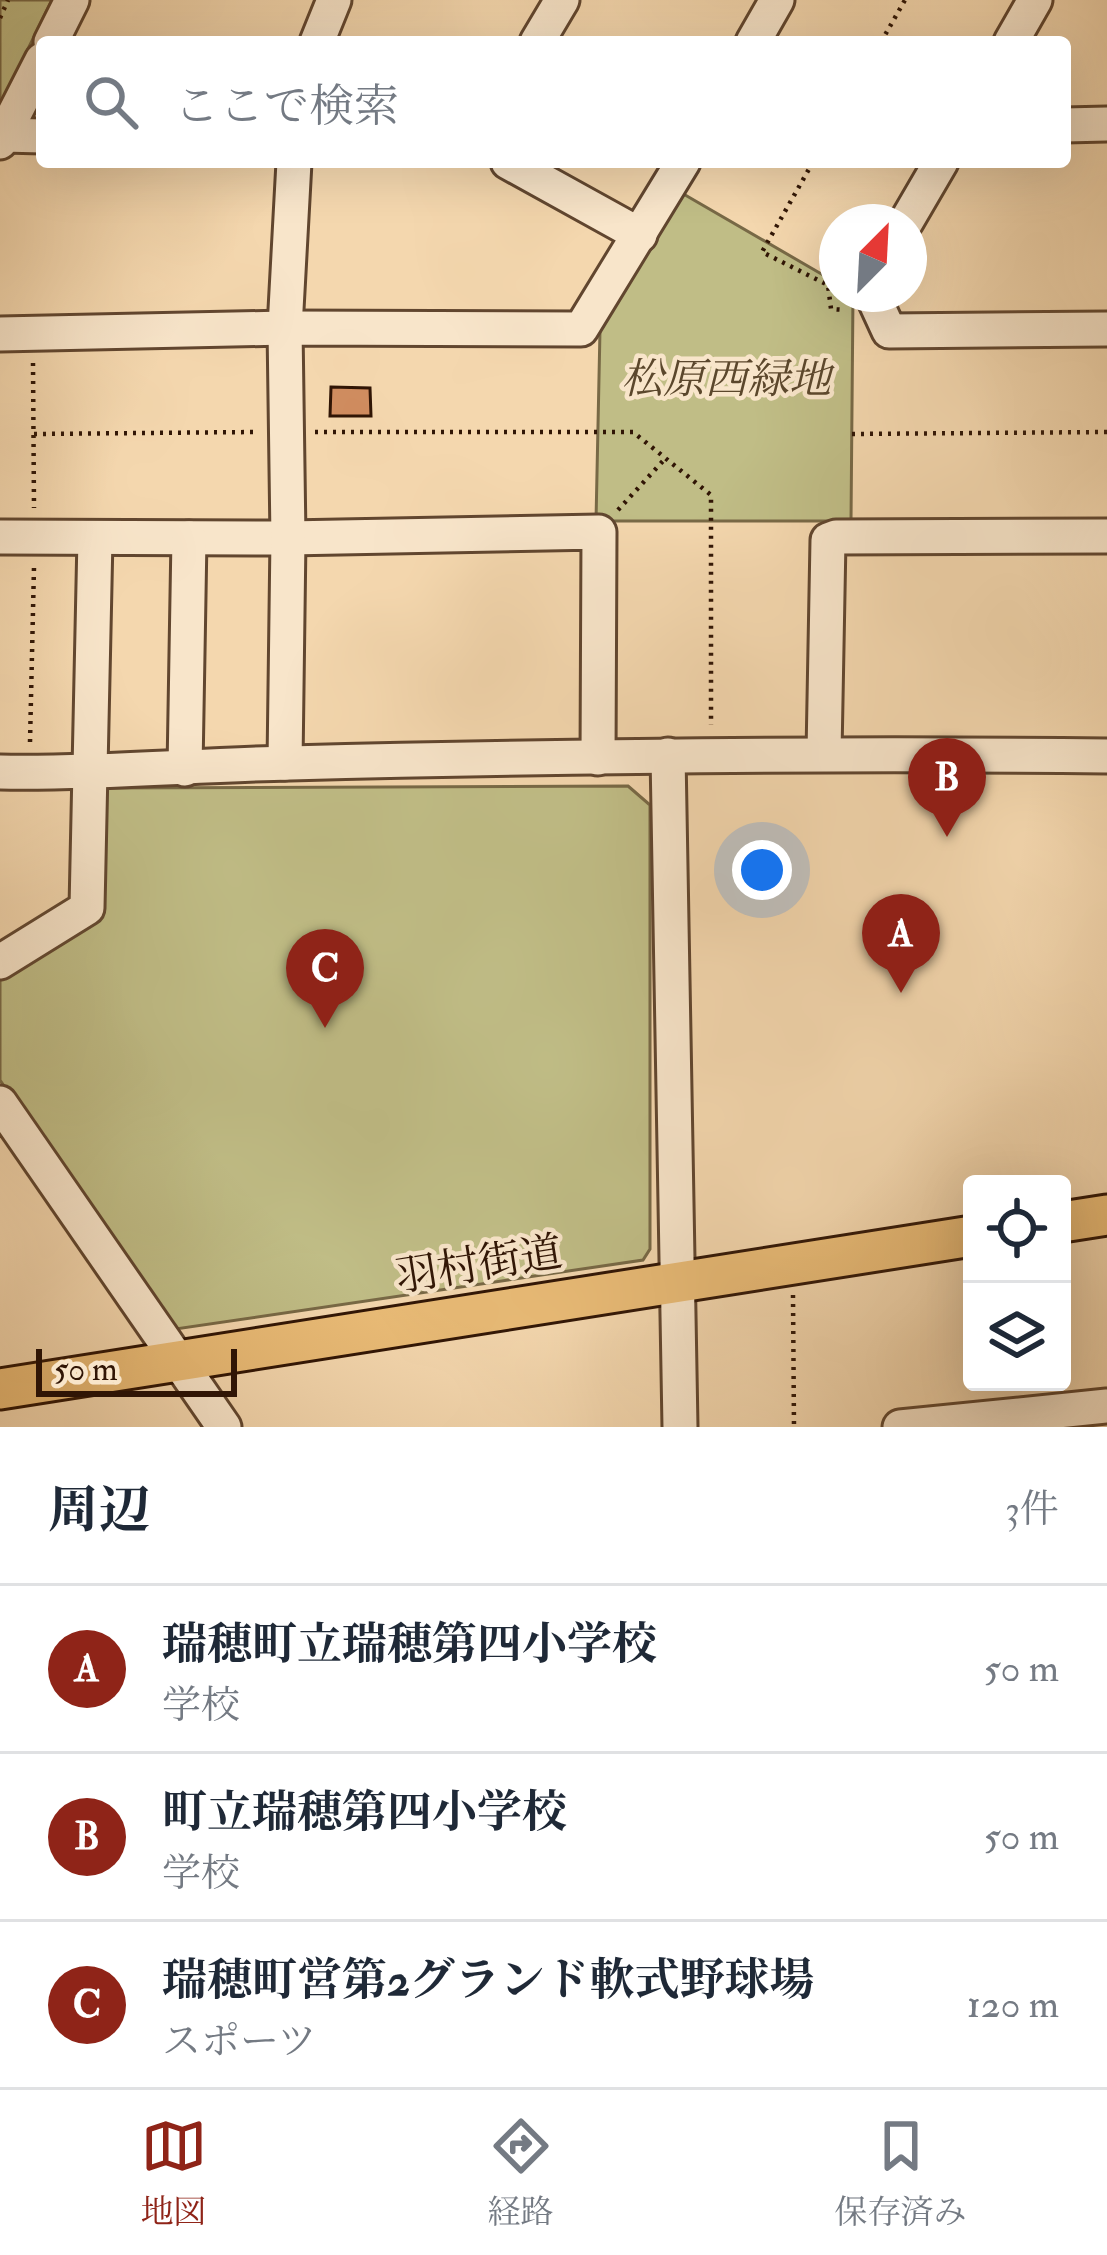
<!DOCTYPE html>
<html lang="ja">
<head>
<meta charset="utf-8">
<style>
	:root { --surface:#fff; --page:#f6f6f7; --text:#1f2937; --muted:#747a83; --line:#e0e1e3; --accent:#8f2418 }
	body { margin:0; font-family:"IM FELL Double Pica","Noto Serif JP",serif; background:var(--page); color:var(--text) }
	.controls { position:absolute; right:36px; bottom:36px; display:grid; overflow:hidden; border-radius:12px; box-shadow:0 12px 48px #0002 }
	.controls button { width:108px; height:108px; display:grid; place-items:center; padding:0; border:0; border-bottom:3px solid var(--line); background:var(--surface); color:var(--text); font:60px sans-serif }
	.compass { position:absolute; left:819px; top:204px; width:108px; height:108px; border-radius:50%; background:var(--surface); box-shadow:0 12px 48px #0002; rotate:24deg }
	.scale { position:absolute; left:36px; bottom:30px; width:201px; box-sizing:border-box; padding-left:12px; border:6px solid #301505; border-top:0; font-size:33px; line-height:42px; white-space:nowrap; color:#301505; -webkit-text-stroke:9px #f8e5ca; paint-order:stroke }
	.you { position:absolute; left:762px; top:870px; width:42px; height:42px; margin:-30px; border:9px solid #fff; border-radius:50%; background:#1a73e8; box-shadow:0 0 0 18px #1a73e833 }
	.badge { display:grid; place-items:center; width:78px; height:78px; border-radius:50%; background:var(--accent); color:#fff; font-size:39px; font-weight:700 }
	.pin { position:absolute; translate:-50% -99px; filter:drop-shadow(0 3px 6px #0008) }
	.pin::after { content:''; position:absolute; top:63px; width:42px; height:36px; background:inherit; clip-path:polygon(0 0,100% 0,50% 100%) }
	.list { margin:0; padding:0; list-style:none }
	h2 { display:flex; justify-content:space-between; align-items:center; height:156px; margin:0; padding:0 48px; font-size:51px }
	h2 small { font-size:39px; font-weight:400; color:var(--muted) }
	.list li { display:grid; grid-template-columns:78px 1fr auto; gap:36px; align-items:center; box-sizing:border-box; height:168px; padding:0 48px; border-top:3px solid var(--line) }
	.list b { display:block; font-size:45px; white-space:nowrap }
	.list p { margin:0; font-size:39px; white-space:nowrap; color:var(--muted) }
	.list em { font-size:39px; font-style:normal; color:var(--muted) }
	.icon { flex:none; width:66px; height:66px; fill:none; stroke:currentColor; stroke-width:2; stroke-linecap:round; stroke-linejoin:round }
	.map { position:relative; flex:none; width:1107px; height:1427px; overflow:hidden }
	.search { position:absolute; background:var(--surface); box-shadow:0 12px 48px #0002; left:36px; right:36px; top:36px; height:132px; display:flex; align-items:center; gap:30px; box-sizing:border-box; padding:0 42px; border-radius:12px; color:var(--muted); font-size:45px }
	.sheet { height:660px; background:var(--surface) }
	nav { display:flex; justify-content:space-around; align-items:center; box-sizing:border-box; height:168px; border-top:3px solid var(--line); background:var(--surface); font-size:33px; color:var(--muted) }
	nav a { display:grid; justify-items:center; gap:6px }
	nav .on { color:var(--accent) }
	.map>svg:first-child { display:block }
	.green { fill:#c0bd86; stroke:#786946; stroke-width:3 }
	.building { fill:#d08c5f; stroke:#301505; stroke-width:3 }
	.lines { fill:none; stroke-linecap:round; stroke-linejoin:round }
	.minor-casing { stroke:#61462f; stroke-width:39 }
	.major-casing { stroke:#301505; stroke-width:45 }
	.path { stroke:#301505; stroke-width:4.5; stroke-dasharray:3 6; stroke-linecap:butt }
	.minor { stroke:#f8e5ca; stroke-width:33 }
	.major { stroke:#eabc77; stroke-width:39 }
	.labels { text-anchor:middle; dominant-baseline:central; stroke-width:9; stroke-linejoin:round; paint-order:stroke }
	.park-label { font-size:42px; font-style:italic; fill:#5b472c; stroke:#f8e5ca }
	.street-label { font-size:42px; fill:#301505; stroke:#f8e5ca }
</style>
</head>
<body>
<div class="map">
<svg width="1107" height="1427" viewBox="0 0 1107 1427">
	<rect width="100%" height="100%" fill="#f4d7ae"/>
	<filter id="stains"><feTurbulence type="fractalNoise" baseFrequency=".00167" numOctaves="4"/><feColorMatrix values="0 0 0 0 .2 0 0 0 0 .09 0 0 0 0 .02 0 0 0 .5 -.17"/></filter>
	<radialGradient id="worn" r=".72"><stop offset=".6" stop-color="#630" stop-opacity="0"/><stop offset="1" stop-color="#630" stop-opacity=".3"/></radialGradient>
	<!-- green -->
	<g class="green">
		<polygon points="0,0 52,0 0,106"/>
		<polygon points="680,192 837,283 837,294 853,294 851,521 596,521 600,330"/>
		<polygon points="628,786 650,805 650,1249 643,1260 169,1330 0,1080 0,976 92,909 100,788"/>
	</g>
	<!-- building -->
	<polygon class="building" points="331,387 370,388 371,416 330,416"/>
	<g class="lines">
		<defs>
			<g id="minor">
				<polyline points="51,42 72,0"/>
				<polyline points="317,42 334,0"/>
				<polyline points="537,42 562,0"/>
				<polyline points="753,42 777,0"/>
				<polyline points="1011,42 1035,0"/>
				<polyline points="1065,125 1107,124"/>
				<polyline points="4,135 42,136"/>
				<polyline points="0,142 42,60"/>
				<polyline points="508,162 640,235"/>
				<polyline points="906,222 941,162"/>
				<polyline points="872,294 889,331 1107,329"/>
				<polyline points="0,334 285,328 581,329 683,162"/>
				<polyline points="0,537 288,538 599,532 598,758"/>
				<polyline points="824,753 828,540 836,537 1107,536"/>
				<polyline points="668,755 680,1427"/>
				<polyline points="285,763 288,538 285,328 294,162"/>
				<polyline points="185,769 189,538"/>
				<path d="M0,772c97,2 193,-7 290,-9 272,-7 545,-10 817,-7"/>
				<polyline points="0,962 87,908 95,538"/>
				<polyline points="0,1103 224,1427"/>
				<polyline points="900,1427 1107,1406"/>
			</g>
			<g id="major">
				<polyline points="1062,1222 1107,1215"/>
				<polyline points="0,1389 972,1236"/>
			</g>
		</defs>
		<!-- minor casing -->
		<use href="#minor" class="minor-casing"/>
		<!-- major casing -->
		<use href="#major" class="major-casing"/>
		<!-- path -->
		<g class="path">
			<polyline points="0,18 8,0"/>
			<polyline points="881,42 905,0"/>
			<polyline points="813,162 762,252 828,285 831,309 845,310"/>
			<polyline points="33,363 34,508"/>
			<polyline points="315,432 633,432 711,495 711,725"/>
			<polyline points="34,434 255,432"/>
			<polyline points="852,434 1107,432"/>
			<polyline points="618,510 663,461"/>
			<polyline points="30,742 34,567"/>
			<polyline points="793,1295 794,1427"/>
		</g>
		<!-- minor -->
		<use href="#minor" class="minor"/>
		<!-- major -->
		<use href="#major" class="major"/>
	</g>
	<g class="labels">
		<!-- park labels -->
		<g class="park-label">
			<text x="726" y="380">松原西緑地</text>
		</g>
		<!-- street labels -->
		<g class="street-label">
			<text transform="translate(479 1265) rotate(-9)">羽村街道</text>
		</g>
	</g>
	<rect width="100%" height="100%" filter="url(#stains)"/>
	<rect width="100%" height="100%" fill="url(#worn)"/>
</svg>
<div class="controls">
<button><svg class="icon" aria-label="locate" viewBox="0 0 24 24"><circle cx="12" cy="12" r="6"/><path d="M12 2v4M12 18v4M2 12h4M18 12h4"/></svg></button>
<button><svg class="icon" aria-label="layers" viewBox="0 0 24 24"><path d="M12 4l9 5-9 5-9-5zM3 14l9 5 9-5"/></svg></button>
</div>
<svg class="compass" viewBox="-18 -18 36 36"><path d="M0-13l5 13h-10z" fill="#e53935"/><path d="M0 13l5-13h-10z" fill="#747a83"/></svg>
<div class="scale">50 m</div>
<div class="you"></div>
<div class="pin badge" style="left:901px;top:993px">A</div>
<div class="pin badge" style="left:947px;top:837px">B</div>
<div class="pin badge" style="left:325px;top:1028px">C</div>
<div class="search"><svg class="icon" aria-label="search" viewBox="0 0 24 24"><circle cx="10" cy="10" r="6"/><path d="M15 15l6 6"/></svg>ここで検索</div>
</div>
<section class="sheet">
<h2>周辺<small>3件</small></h2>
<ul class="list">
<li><span class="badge">A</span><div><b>瑞穂町立瑞穂第四小学校</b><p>学校</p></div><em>50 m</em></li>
<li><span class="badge">B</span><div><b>町立瑞穂第四小学校</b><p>学校</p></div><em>50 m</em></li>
<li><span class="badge">C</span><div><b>瑞穂町営第2グランド軟式野球場</b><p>スポーツ</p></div><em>120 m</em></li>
</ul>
</section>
<nav>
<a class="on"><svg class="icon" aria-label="map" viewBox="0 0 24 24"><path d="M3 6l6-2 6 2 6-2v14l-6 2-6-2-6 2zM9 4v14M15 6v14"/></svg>地図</a>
<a><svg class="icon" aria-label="directions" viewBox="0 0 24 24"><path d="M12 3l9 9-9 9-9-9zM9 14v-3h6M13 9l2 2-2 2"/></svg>経路</a>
<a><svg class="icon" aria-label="saved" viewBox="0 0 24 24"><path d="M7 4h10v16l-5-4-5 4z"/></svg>保存済み</a>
</nav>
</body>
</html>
